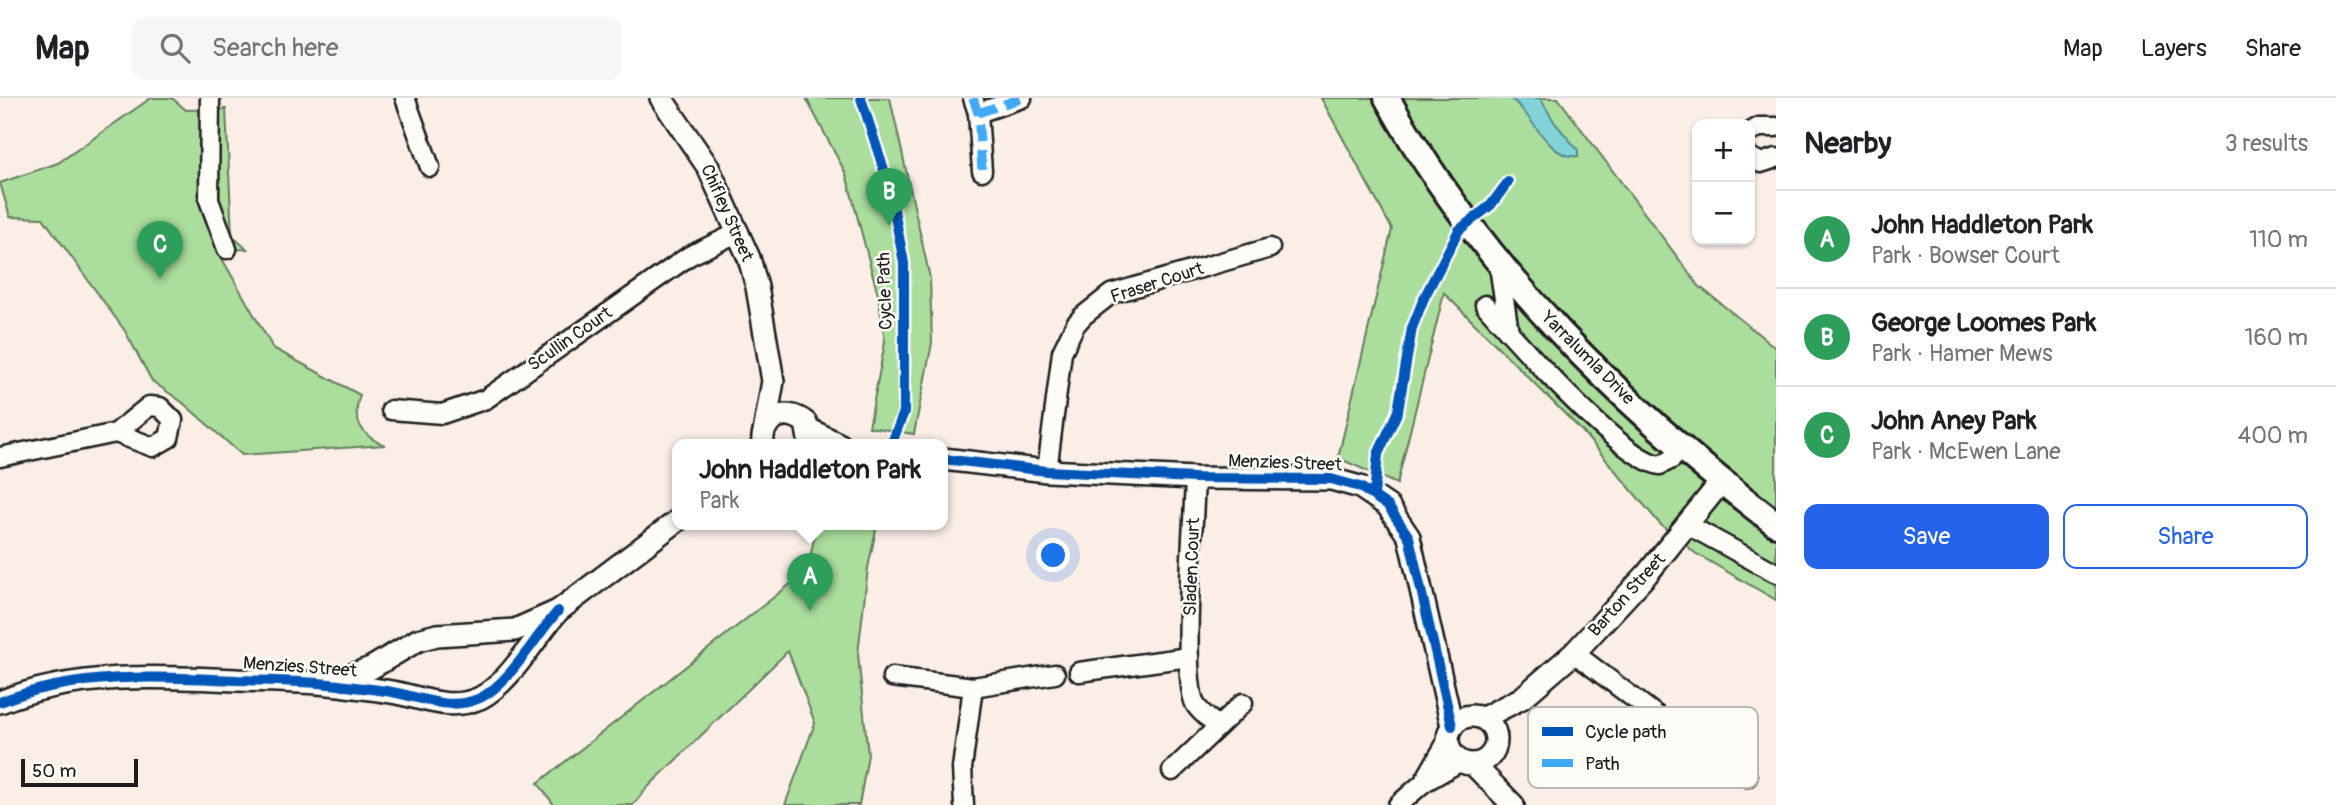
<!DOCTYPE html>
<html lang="en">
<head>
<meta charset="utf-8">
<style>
	:root { --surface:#fff; --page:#f6f6f6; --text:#202124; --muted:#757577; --line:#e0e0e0; --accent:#2563eb }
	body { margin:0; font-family:Pangolin,sans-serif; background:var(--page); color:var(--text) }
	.controls { position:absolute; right:21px; top:21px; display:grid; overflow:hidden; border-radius:14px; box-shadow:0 2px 5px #0004 }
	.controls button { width:63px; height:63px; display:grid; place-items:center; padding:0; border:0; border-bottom:2px solid var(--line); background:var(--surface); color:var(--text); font:35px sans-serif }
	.scale { position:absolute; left:21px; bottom:18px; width:117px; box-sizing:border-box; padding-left:7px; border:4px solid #1c1c1c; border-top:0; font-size:19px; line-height:24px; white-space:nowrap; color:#1c1c1c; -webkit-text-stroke:5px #fdfcf7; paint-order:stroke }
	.you { position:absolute; left:1054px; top:458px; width:24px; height:24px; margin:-18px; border:5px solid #fff; border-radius:50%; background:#1a73e8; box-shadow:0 0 0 10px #1a73e833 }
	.badge { display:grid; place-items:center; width:46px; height:46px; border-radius:50%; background:var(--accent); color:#fff; font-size:23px; font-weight:700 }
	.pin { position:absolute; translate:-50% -58px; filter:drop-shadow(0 2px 4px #0008) }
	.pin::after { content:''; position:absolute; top:37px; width:24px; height:21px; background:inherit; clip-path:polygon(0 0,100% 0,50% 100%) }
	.popup { position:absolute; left:672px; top:341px; width:276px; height:91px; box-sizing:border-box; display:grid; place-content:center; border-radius:14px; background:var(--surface); filter:drop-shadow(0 2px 5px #0005); font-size:23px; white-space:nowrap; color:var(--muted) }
	.popup b { font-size:26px; color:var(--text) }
	.popup::after { content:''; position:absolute; left:50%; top:100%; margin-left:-14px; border:14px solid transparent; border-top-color:var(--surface) }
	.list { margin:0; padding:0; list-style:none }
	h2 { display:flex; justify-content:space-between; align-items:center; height:91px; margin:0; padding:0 28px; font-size:30px }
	h2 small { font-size:23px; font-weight:400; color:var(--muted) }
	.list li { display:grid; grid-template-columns:46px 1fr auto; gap:21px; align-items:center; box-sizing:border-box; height:98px; padding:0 28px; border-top:2px solid var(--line) }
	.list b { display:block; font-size:26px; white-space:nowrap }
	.list p { margin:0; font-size:23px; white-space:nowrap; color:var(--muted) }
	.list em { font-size:23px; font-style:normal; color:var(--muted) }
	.actions { display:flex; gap:14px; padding:21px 28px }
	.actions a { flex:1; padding:16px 0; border:2px solid var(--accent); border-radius:14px; text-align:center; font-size:24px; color:var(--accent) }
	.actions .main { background:var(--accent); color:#fff }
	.icon { flex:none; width:38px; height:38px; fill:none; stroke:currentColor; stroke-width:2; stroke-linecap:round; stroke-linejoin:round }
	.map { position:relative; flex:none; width:1776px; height:707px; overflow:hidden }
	header { display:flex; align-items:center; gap:42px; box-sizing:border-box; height:98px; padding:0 35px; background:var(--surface); border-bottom:2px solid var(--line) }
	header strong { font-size:33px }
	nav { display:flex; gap:38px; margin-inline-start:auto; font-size:24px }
	.search { width:490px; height:63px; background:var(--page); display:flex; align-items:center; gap:18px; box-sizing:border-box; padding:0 24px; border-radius:14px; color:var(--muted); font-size:26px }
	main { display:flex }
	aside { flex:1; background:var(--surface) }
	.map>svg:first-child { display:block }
	.green { fill:#abdd9d; stroke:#647c5c; stroke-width:2 }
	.water { fill:#82d3d9; stroke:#598a8d; stroke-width:2 }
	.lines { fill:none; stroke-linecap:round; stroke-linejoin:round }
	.minor-casing { stroke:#1c1c1c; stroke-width:23 }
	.tertiary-casing { stroke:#1c1c1c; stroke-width:26 }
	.secondary-casing { stroke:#1c1c1c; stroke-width:30 }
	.minor { stroke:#fdfcf7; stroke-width:18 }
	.tertiary { stroke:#fdfcf7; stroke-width:21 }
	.secondary { stroke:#fdfcf7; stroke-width:24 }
	.quiet { stroke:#3fa9f5; stroke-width:9; stroke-dasharray:18 9; stroke-linecap:butt }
	.cycleway-casing { stroke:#fdfcf7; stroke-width:15 }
	.cycleway { stroke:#0057b8; stroke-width:10 }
	.labels { text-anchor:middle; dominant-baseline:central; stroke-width:5; stroke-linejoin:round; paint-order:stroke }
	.street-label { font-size:18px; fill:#1c1c1c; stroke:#fdfcf7 }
	.key { fill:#fdfcf7; stroke:#bab9b5; stroke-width:2 }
	.key-label { font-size:19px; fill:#1c1c1c }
</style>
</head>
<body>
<header>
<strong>Map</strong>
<div class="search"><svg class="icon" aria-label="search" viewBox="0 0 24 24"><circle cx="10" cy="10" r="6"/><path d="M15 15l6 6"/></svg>Search here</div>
<nav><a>Map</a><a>Layers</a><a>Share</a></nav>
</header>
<main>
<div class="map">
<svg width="1776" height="707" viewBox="0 0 1776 707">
	<rect width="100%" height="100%" fill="#faeee7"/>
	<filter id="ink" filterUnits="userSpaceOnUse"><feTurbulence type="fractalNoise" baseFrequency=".0143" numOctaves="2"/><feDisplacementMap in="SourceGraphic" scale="14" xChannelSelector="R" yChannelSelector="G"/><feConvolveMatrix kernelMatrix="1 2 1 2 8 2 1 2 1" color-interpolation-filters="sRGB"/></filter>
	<g filter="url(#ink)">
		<!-- green -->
		<g class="green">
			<path d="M151,0h21l14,12 40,-1 6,127 15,13 -30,1 56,98 87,47c-9,23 1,42 25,50l-143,10 -60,-53 -30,-21 -27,-50 -82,-113 -33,-1 -10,-34 58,-20z"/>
			<polygon points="806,0 890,0 930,180 932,245 914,336 869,329 885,244 878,197 846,76"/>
			<polygon points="1321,0 1558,0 1699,188 1776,250 1776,502 1695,455 1660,426 1582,333 1444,195 1397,386 1338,360 1392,131"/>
			<polygon points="817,427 877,427 868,470 858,556 868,657 859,707 785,707 815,625 788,553 646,691 633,707 554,707 538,685 807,473"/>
		</g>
		<!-- water -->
		<path class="water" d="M1509,0h31l15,25 23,27v6c-31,5 -48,-48 -69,-58z"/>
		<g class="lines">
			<defs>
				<g id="minor">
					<polyline points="210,0 209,102 227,151"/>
					<polyline points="405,0 430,69"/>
					<polyline points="973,0 978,15 982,73"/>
					<polyline points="978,15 1022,0"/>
					<polyline points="1750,34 1759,29 1776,29"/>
					<polyline points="1750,59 1761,65 1776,60"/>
					<polyline points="1499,168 1509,234"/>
					<path d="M1485,207c29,33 137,156 175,160l12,-6 9,-13"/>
					<polyline points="391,312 442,316 486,301 689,158 739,134"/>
					<polyline points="0,359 116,335 149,308 160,309 173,322 169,340 153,349 116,335"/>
					<polyline points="1047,373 1062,254 1075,227 1083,218 1111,196 1270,150"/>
					<path d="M1195,380c-1,42 -14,196 0,226 5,9 16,16 23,22"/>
					<polyline points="1688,427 1776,475"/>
					<polyline points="1574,555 1718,664 1747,679"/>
					<polyline points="1079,574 1189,559"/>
					<polyline points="892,579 973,589 1055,576"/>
					<polyline points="1172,673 1243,605"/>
					<polyline points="1425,682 1448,642"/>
					<polyline points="964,707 962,670 973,589"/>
					<polyline points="1398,707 1423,685 1461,663"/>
				</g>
				<g id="tertiary">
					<polyline points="661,0 708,69 749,160 757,189 773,283 765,329"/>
					<polyline points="810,332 840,347"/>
					<path d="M763,347c-3,-27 23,-39 43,-22l4,22"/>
					<polyline points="943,361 1047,373 1195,380 1331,381 1360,389 1388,408 1409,439 1452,628"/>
					<polyline points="335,583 371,570 418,542 437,537 515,532 558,513 677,423"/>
					<path d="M0,604c74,-30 160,-26 237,-22 34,1 68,1 102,5 19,3 39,4 58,8 29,6 54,18 83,5 29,-14 55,-61 78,-87"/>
					<circle cx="1472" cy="642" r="24"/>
					<polyline points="1483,620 1522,600 1574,555 1647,476 1721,384"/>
					<polyline points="1473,666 1513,707"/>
				</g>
				<path id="secondary" d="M1387,0c95,171 234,308 389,426"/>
			</defs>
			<!-- minor casing -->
			<use href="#minor" class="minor-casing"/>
			<!-- tertiary casing -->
			<use href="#tertiary" class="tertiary-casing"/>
			<!-- secondary casing -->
			<use href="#secondary" class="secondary-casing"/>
			<!-- minor -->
			<use href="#minor" class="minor"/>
			<!-- tertiary -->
			<use href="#tertiary" class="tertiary"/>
			<!-- secondary -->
			<use href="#secondary" class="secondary"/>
			<!-- quiet -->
			<g class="quiet">
				<polyline points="973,0 978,15 982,73"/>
				<polyline points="978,15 1022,0"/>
			</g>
			<defs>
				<g id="cycleway">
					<polyline points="861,0 890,91 904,165 904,314 891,347"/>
					<polyline points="943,361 1047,373 1195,380 1331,381 1360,389 1388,408 1409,439 1452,628"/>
					<polyline points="1374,397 1378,356 1398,313 1412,230 1424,200 1459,132 1491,107 1508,84"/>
					<path d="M0,604c74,-30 160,-26 237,-22 34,1 68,1 102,5 19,3 39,4 58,8 29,6 54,18 83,5 29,-14 55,-61 78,-87"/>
				</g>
			</defs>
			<!-- cycleway casing -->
			<use href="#cycleway" class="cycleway-casing"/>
			<!-- cycleway -->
			<use href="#cycleway" class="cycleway"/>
		</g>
	</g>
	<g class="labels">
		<!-- street labels -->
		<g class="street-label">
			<text transform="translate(727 115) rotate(66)">Chifley Street</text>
			<text transform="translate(1157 185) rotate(-18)">Fraser Court</text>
			<text transform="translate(885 193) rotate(-92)">Cycle Path</text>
			<text transform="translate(570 241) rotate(-35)">Scullin Court</text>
			<text transform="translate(1588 260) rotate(45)">Yarralumla Drive</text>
			<text transform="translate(1285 365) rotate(2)">Menzies Street</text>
			<text transform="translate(1192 469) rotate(-88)">Sladen Court</text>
			<text transform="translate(1627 497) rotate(-48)">Barton Street</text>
			<text transform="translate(300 569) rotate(4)">Menzies Street</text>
		</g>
	</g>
	<!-- legend -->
	<rect x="1528" y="609" width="230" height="81" rx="10" class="key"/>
	<rect x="1542" y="629" width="31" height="9" fill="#0057b8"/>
	<rect x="1542" y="661" width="31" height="8" fill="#3fa9f5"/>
	<g class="key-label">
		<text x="1585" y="640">Cycle path</text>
		<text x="1585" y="672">Path</text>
	</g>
</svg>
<div class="controls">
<button>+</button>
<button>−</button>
</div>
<div class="scale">50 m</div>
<div class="you"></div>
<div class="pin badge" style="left:810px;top:513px;background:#2e9e5b">A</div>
<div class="popup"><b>John Haddleton Park</b>Park</div>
<div class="pin badge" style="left:889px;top:128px;background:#2e9e5b">B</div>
<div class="pin badge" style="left:160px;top:181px;background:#2e9e5b">C</div>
</div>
<aside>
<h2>Nearby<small>3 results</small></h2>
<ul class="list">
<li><span class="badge" style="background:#2e9e5b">A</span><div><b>John Haddleton Park</b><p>Park · Bowser Court</p></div><em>110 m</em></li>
<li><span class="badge" style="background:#2e9e5b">B</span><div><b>George Loomes Park</b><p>Park · Hamer Mews</p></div><em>160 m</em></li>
<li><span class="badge" style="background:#2e9e5b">C</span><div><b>John Aney Park</b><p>Park · McEwen Lane</p></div><em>400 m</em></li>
</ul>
<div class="actions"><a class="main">Save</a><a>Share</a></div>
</aside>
</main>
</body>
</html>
